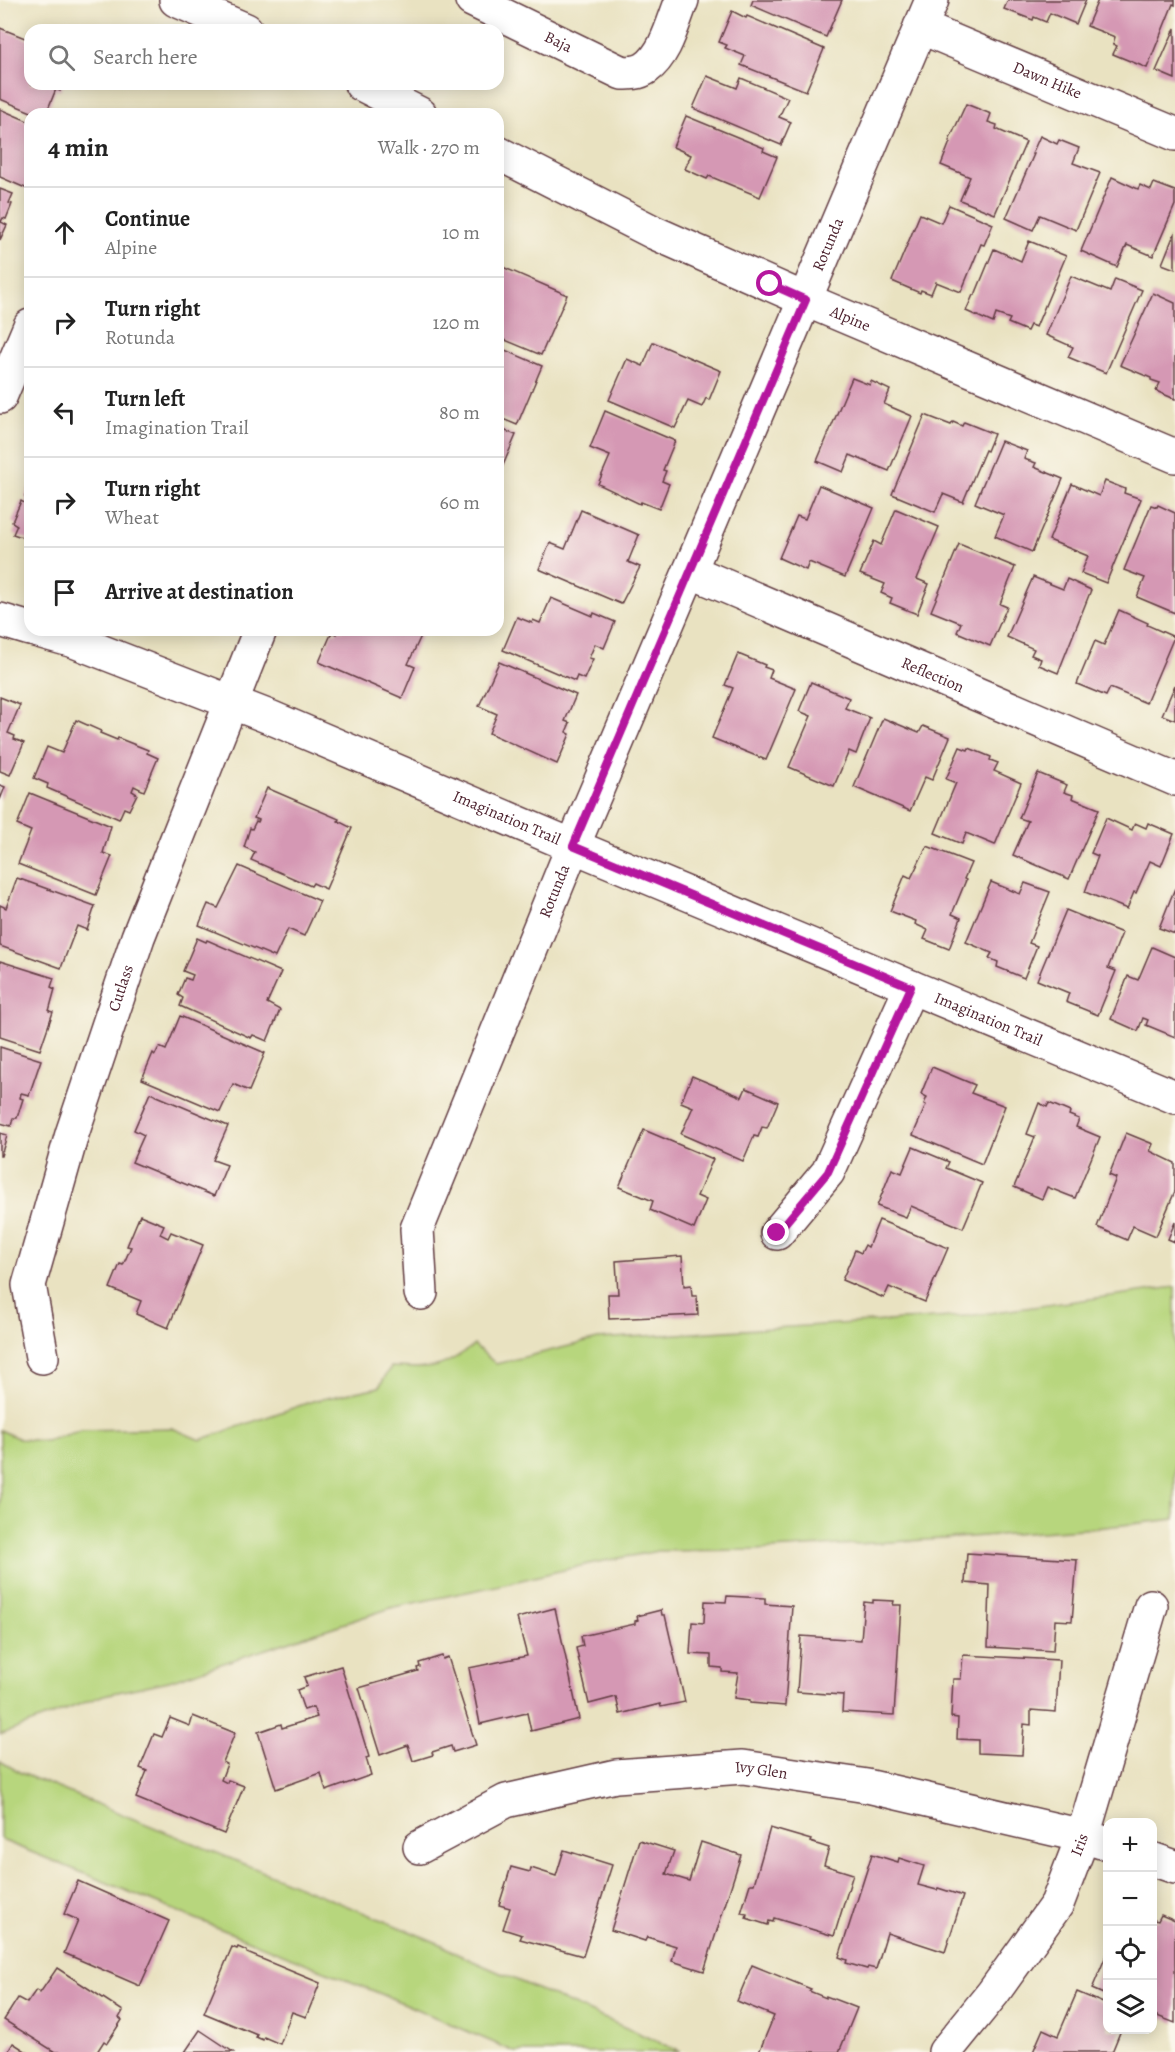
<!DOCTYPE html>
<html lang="en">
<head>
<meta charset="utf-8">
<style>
	:root { --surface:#fff; --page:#f6f6f6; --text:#222; --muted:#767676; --line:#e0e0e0 }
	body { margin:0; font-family:Alegreya,serif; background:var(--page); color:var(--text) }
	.controls { position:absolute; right:18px; bottom:18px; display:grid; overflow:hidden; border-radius:12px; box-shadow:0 3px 15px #0003 }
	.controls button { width:54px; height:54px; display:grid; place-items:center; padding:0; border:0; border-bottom:2px solid var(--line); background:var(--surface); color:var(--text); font:30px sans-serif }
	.stop { position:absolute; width:18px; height:18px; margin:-14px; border:4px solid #b5179e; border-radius:50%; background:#fff }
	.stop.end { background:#b5179e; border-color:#fff; box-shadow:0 2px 6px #0008 }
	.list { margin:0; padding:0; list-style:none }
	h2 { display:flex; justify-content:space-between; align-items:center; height:78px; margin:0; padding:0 24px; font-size:26px }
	h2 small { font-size:20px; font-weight:400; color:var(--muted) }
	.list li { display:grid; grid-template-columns:39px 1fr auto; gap:18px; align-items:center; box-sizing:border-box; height:90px; padding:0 24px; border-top:2px solid var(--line) }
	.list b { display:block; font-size:22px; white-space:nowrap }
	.list p { margin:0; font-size:20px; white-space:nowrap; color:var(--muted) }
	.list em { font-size:20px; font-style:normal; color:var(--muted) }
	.icon { flex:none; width:33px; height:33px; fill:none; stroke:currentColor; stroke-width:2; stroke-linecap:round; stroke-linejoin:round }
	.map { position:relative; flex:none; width:1175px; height:2052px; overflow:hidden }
	.search { position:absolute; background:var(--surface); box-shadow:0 3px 15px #0003; left:24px; top:24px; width:480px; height:66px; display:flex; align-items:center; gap:15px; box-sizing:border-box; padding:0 21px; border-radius:18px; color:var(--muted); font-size:22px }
	.panel { position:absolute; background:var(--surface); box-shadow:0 3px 15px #0003; left:24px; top:108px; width:480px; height:528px; border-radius:18px }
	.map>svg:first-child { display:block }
	.green { fill:#b7d67d; stroke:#807a54; stroke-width:1.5 }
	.building { fill:#d598b4 }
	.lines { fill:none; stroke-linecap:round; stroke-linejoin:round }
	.minor-casing { stroke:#623c42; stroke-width:36 }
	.tertiary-casing { stroke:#623c42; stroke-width:36 }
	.minor { stroke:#fff; stroke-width:33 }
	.tertiary { stroke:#fff; stroke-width:33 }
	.route { stroke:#b5179e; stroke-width:8 }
	.labels { text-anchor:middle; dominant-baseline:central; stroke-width:5; stroke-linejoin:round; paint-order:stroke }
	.street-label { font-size:16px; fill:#4a1f2b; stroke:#fbf7ec }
</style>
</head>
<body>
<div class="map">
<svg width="1175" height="2052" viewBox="0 0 1175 2052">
	<rect width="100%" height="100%" fill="#fbf7ec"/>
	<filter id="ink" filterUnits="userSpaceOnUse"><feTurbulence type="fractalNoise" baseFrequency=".0167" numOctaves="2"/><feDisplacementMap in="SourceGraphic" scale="12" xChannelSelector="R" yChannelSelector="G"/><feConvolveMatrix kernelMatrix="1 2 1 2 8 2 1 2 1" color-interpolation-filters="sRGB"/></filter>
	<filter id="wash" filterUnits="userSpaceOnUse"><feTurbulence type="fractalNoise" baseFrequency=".008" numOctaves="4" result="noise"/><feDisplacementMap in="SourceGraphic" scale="24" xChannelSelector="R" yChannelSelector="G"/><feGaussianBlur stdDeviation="1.35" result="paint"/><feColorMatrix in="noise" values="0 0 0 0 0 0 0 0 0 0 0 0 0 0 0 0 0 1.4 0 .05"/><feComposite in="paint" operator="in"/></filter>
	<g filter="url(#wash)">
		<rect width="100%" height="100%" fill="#e9e2c1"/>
		<!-- green -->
		<g class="green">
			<path d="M1175,1287v232l-79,9 -154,11 -187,11 -97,1 -65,12 -97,23 -102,21 -225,74 -65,14 -104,40v-305l20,9 26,2 36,-11 90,-2 28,12 113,-39 66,-14 12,-20c42,2 48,4 83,-22l22,19 102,-25 370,-23z"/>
			<polygon points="0,1761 21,1773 443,1945 457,1954 681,2052 515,2052 391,1998 4,1841 0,1838"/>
		</g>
		<g id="blocks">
			<!-- building -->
			<g class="building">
				<polygon points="753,0 842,0 826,37 751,5"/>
				<polygon points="1008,0 1086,0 1076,24 1050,13 1046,22 1034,17 1033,20 1004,9"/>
				<polygon points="1098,0 1175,0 1175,5 1173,4 1147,68 1113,54 1117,46 1113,44 1115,37 1087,26"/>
				<polygon points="732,11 746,18 747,16 824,49 806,91 741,65 745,56 725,48 727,45 719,42"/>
				<polygon points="0,28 30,40 30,84 63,84 60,91 56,89 46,114 36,114 0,99"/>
				<polygon points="1175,28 1175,79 1156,71"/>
				<polygon points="707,76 737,88 741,78 788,98 779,117 791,122 781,145 693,108"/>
				<polygon points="966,104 991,114 988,122 997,125 996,129 1026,142 995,214 960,200 970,177 941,165 950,142 949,141"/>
				<polygon points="0,109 30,122 30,190 0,177"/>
				<polygon points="686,116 764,148 763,151 777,157 760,197 709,176 707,179 685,169 691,155 673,147"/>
				<polygon points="1040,136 1057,144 1059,140 1079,148 1073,163 1100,173 1076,230 1040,215 1033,230 1006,218 1034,154 1032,154"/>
				<polygon points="1112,177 1138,189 1140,185 1151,190 1154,183 1175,191 1175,205 1153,256 1127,245 1117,267 1081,251"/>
				<polygon points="0,189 13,194 9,203 12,204 6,219 3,218 1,222 7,225 0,240"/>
				<polygon points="949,205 993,224 984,245 981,244 961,292 936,282 931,294 921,290 920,293 892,281 920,214 941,223"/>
				<polygon points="1175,232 1175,269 1162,264"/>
				<polygon points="1029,241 1066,256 1036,327 1030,325 1027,331 1008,323 1010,319 996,314 993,323 966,311 973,295 975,295 994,249 1021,261"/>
				<polygon points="498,265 567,295 541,355 498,337"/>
				<polygon points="1071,276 1110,292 1115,279 1142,290 1106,373 1068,357 1073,347 1046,335"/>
				<polygon points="1153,293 1175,303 1175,399 1156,391 1160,383 1151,380 1151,378 1120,365"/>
				<polygon points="653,342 721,371 709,400 706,398 702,407 688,401 675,428 609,400 627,359 643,366"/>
				<polygon points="498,347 542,366 517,425 498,417"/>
				<polygon points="852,378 870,385 871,381 890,390 884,404 912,416 889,471 850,455 843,472 817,461"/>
				<polygon points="605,411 675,441 663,470 666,471 662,481 669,484 659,509 641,502 640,504 598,484 610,456 590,448"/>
				<polygon points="925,415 951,425 953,422 962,426 964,422 994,434 987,451 985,450 963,502 943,494 935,512 892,494"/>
				<polygon points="498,428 516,435 498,477"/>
				<polygon points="1001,441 1027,451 1024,459 1036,463 1034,467 1063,479 1032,552 995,536 1004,515 975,503"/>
				<polygon points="1105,481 1125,489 1124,493 1141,499 1106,583 1081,573 1088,556 1049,540 1072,484 1099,496"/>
				<polygon points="30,485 30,540 13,534 17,525 12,522 21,501 26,504 28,499 25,497"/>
				<polygon points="819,485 874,508 845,577 809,562 806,570 779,558 797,516 805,519"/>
				<polygon points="1151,505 1157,507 1158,505 1175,513 1175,613 1137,597 1145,578 1124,570"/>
				<polygon points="896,509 939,527 917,579 929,584 917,614 890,603 892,598 881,593 885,584 860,574 874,541 881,545"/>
				<polygon points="581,510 639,535 628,562 640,567 621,604 539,569 550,543 565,549"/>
				<polygon points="959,544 1015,567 1000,604 1007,607 990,646 957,632 961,623 931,611"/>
				<polygon points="1033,577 1063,589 1067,579 1091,590 1058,673 1039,665 1041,659 1031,655 1034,649 1007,637"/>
				<polygon points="551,598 593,616 594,613 615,622 604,648 595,644 589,658 593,659 584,679 577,676 575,681 503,650 517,617 532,623 533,620 540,623"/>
				<polygon points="1119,610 1148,623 1147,625 1174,637 1146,703 1110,688 1106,696 1077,684 1095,641 1104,645"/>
				<polygon points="337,630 406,630 421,636 408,664 415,667 402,698 319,662 332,632 336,634"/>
				<polygon points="738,654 765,665 764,667 772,670 769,678 796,689 766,760 712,738 733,688 725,685"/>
				<polygon points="499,662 576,695 565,721 570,723 566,732 570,734 557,764 489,733 497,714 479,706"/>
				<polygon points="811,682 849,698 845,708 870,718 856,754 849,751 834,786 789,767 811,716 799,711"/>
				<polygon points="1175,685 1175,720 1162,715"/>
				<polygon points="0,697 20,705 8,733 15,736 14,739 24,743 10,775 0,771"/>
				<polygon points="883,718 919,733 923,726 950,737 932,780 925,777 910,811 854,787"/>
				<polygon points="76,720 101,731 100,733 117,740 118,738 148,750 147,753 158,758 144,791 134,786 132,791 137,794 129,810 124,808 119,819 47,788 48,784 34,778 47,747 62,753"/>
				<polygon points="960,747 968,750 969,748 991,757 990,760 998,763 994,771 1021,783 995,845 966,833 962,844 935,833 956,783 946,779"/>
				<polygon points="1038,773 1067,785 1064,792 1073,795 1072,798 1099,809 1069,879 1013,855 1028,821 1019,818"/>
				<polygon points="0,785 5,787 0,800"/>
				<polygon points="267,788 339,819 338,821 352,828 326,889 313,883 311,886 251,860 255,852 244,847 250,828 252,829 256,821 258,822 259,820 254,818"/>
				<polygon points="30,793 111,826 103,853 112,856 96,895 18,864 31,831 17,825"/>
				<polygon points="1106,818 1132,830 1135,823 1146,828 1148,823 1174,834 1161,866 1150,861 1136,893 1134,892 1127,909 1085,892 1098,856 1091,853"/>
				<polygon points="927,846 971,863 964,879 966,880 952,914 961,918 949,949 924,939 928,930 915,924 916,921 890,911 905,875 911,878"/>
				<polygon points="239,866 320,901 304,936 288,929 275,957 199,925 208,904 218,908"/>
				<polygon points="17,878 95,906 87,930 77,926 61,968 0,946 0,905 6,908"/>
				<polygon points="991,882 1020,894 1025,883 1050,892 1029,943 1037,946 1024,978 997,967 998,962 989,958 992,953 966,942"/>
				<polygon points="1175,888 1175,934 1159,928"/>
				<polygon points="1066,910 1122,933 1108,968 1116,971 1098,1015 1066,1002 1069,993 1037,980"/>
				<polygon points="197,938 206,942 207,940 281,972 267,1003 280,1010 267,1041 253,1035 251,1038 180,1006 183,998 178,995 185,978 191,980 193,975 183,971"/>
				<polygon points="1152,947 1175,957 1175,1037 1146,1025 1148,1020 1143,1018 1138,1031 1111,1019 1128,976 1138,980"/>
				<polygon points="0,961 54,978 51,987 55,989 49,1011 53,1012 40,1050 0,1037"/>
				<polygon points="180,1016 265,1053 249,1091 233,1084 220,1112 142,1079 153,1053 155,1055 159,1047 166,1050"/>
				<polygon points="0,1047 41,1060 29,1095 21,1093 20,1098 23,1099 17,1118 13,1118 11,1126 0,1123"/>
				<polygon points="932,1067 975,1085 971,1093 1005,1106 982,1164 913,1135 926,1105 924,1104 927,1097 921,1094"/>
				<polygon points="692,1076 742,1097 746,1088 778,1102 767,1128 762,1127 758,1137 754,1136 743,1161 681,1134 693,1107 681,1102"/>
				<polygon points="150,1093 228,1126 213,1160 227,1165 214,1196 132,1162 144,1135 134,1130"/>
				<polygon points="1039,1103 1047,1107 1049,1103 1070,1112 1069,1115 1079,1119 1076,1127 1100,1137 1075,1198 1047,1187 1042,1199 1014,1187 1035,1137 1027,1134"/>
				<polygon points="644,1130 713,1159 697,1196 706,1200 694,1229 650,1210 653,1201 619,1187"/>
				<polygon points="0,1133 7,1135 1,1156 0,1156"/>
				<polygon points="1126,1133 1153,1144 1150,1151 1175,1163 1175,1191 1156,1236 1133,1226 1127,1240 1097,1227 1116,1178 1109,1175"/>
				<polygon points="913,1147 949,1162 946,1168 982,1183 963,1228 911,1206 906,1217 877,1206 892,1169 902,1173"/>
				<polygon points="140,1215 164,1225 160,1234 168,1238 171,1232 203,1245 168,1328 136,1314 141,1301 110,1288 120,1264 123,1265 131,1247 127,1246"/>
				<polygon points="879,1220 948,1248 925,1302 889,1287 884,1298 842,1280 855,1250 861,1253 865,1245 868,1247"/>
				<polygon points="1175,1222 1175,1242 1168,1239"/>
				<polygon points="682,1256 684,1286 691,1285 692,1296 697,1296 698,1315 609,1319 608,1294 618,1294 616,1261"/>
				<polygon points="967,1553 1077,1560 1072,1621 1055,1620 1053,1651 988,1647 990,1585 965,1583"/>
				<polygon points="727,1596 765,1598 765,1604 792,1606 785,1706 750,1703 750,1700 734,1698 738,1673 722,1672 722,1668 711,1667 711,1655 690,1654 692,1622 704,1623 705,1601 726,1602"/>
				<polygon points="873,1600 894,1601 893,1605 901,1605 894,1715 842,1712 843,1695 797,1692 801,1636 861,1640 864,1602 873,1603"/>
				<polygon points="555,1608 579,1719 531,1731 527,1713 480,1724 469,1668 527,1656 517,1618"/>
				<polygon points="661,1610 662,1615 665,1615 685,1702 661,1707 660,1704 620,1714 616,1697 589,1704 576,1648 583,1646 581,1636 635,1624 635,1621 638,1620 637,1616"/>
				<polygon points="963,1655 1059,1660 1056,1712 1031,1710 1031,1725 1024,1724 1022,1755 978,1753 978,1740 957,1739 958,1718 951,1717 953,1679 961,1679"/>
				<polygon points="442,1656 443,1659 448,1657 476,1745 453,1752 451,1746 432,1752 433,1755 413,1761 408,1745 380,1755 359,1688 418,1671 417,1668 420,1667 419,1663"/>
				<polygon points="341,1666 369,1757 366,1758 371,1775 326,1791 321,1773 276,1789 258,1732 281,1724 282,1728 317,1717 313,1707 304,1710 297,1690 307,1686 304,1677"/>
				<polygon points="193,1716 235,1733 223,1762 227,1764 221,1780 227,1783 228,1780 244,1786 224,1834 136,1798 147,1771 140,1768 154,1734 162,1737 170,1718 190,1726"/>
				<polygon points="770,1828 811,1840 810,1842 829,1848 824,1865 853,1874 834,1936 774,1918 773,1922 769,1921 768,1925 746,1918 747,1914 741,1913 750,1884 754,1884"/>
				<polygon points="639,1840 674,1851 666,1874 689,1881 701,1842 741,1855 704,1971 672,1961 676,1946 647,1937 645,1941 611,1930"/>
				<polygon points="564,1850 612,1865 583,1956 520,1939 522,1935 503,1929 510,1908 499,1905 511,1867 530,1872 531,1868 556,1876"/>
				<polygon points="872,1854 898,1862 899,1858 924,1866 918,1885 937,1890 938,1888 963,1896 945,1952 887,1933 876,1969 868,1967 867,1969 846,1963 847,1960 839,1957"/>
				<polygon points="78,1881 169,1921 140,1986 64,1953 78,1920 64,1914"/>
				<polygon points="1161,1915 1175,1921 1175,2023 1152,2014 1152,1925 1154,1920 1158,1921"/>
				<polygon points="232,1947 237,1949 238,1947 247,1951 247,1953 320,1983 306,2017 292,2012 280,2044 264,2037 263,2040 256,2037 257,2035 204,2013"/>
				<polygon points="1108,1951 1108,1996 1092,1989"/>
				<polygon points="752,1965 811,1989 809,1991 826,1998 826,1996 857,2008 839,2052 759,2052 774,2016 737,2001"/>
				<polygon points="57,1968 123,2011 119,2018 122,2020 107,2043 104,2041 97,2052 55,2052 4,2020 18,1998 27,2003 36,1990 40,1993"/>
				<polygon points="1077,1992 1108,2005 1108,2030 1121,2030 1112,2052 1033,2052 1043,2029 1058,2036"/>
				<polygon points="200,2030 233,2052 185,2052"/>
				<polygon points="13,2043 27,2052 8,2052"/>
			</g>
		</g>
	</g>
	<g filter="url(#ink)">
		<use href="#blocks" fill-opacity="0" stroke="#623c42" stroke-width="1.5"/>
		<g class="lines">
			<defs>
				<g id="minor">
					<path id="s1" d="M472,0l150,73c8,0 17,0 24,-5 20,-14 27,-46 36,-68"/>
					<path id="s2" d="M920,27l255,107"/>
					<path id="s3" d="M806,300l369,156"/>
					<polyline points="0,397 30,326"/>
					<path id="s4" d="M690,571l485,208"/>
					<polyline points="0,620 30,629"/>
					<path id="s5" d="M35,630l39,11 198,77 301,128 602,251"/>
					<polyline points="777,1233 828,1172 911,987"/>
					<path id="s6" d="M421,1293l-4,-64 156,-383 359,-846"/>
					<path id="s7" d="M42,1357l-13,-72 43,-151 66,-197 122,-307"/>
					<path id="s8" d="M420,1847l86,-46 110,-25 127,-9 124,19 216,50 25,8"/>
					<polyline points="1152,1859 1175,1867"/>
					<path id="s9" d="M945,2052l48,-59 64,-89 26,-68 68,-230"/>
				</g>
				<g id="tertiary">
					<polyline points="176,0 246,30"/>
					<polyline points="361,84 420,114"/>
					<polyline points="498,153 655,233 806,300"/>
				</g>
			</defs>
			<!-- minor casing -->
			<use href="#minor" class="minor-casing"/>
			<!-- tertiary casing -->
			<use href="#tertiary" class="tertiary-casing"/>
			<!-- minor -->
			<use href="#minor" class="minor"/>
			<!-- tertiary -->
			<use href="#tertiary" class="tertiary"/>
		</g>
	</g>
	<g class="lines" filter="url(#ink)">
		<!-- route -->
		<polyline class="route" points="770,284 806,300 573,846 911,987 828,1172 777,1233"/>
	</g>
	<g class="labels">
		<!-- street labels -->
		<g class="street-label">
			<text stroke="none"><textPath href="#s1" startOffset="96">Baja</textPath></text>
			<text stroke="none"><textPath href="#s2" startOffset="138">Dawn Hike</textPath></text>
			<text stroke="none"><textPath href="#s6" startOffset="1131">Rotunda</textPath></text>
			<text stroke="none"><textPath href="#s3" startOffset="48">Alpine</textPath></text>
			<text stroke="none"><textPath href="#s4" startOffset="264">Reflection</textPath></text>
			<text stroke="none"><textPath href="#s5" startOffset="508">Imagination Trail</textPath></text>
			<text stroke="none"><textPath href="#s6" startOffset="429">Rotunda</textPath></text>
			<text stroke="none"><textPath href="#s7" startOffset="384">Cutlass</textPath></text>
			<text stroke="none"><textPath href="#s5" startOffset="1030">Imagination Trail</textPath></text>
			<text stroke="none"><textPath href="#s8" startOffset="356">Ivy Glen</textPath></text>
			<text stroke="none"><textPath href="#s9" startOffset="249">Iris</textPath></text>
		</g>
	</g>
</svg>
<div class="controls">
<button>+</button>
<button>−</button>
<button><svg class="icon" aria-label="locate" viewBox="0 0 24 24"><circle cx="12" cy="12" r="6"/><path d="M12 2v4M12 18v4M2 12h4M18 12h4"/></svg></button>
<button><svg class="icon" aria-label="layers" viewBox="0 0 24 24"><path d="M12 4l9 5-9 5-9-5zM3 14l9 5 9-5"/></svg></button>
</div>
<div class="stop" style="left:770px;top:284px"></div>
<div class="stop end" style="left:777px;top:1233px"></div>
<div class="search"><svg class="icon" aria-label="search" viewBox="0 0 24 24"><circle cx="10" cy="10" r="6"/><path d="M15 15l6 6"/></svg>Search here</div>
<section class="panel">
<h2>4 min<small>Walk · 270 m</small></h2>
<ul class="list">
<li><svg class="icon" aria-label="ahead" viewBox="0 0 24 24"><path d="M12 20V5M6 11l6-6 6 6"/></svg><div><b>Continue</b><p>Alpine</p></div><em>10 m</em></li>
<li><svg class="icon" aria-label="right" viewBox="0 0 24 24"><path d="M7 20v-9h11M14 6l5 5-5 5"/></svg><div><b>Turn right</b><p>Rotunda</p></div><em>120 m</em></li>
<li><svg class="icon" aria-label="left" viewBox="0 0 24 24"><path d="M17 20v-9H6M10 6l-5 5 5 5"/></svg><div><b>Turn left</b><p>Imagination Trail</p></div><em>80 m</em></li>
<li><svg class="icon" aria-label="right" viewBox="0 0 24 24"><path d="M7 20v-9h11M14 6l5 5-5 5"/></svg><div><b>Turn right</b><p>Wheat</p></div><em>60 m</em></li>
<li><svg class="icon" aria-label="arrive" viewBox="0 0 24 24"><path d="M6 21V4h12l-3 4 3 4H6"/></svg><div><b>Arrive at destination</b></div></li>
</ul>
</section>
</div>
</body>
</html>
